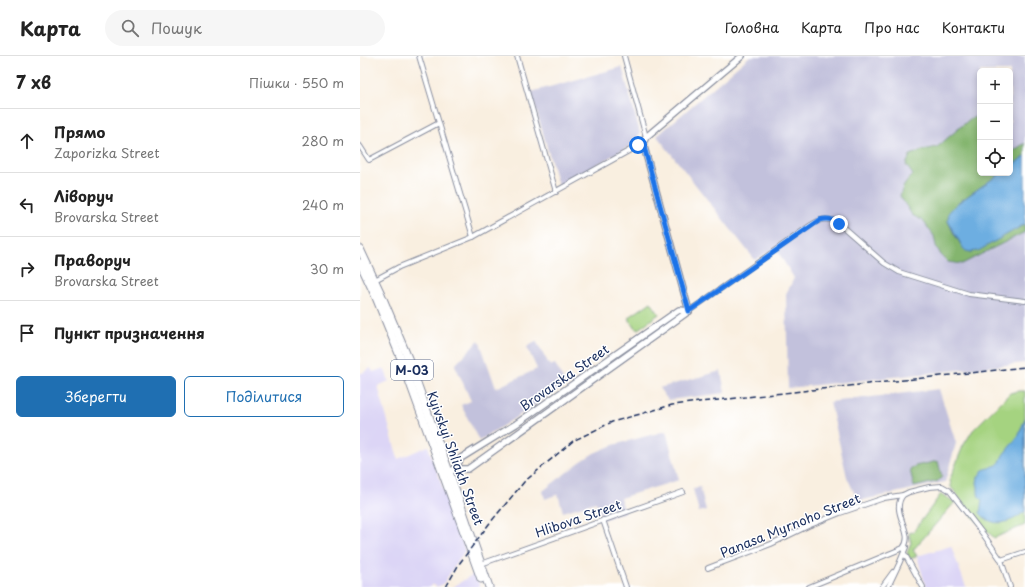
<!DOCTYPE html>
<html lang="uk">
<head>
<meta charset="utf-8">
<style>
	:root { --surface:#fff; --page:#f6f6f6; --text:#222; --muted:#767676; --line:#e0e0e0; --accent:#1f6fb2 }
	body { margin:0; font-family:"Playpen Sans",sans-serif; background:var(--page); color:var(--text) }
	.controls { position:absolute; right:12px; top:12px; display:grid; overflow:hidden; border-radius:6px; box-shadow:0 2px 6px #0003 }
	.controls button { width:36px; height:36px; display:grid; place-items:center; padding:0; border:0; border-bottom:1px solid var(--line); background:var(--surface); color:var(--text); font:20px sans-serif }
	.stop { position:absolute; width:12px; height:12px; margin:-9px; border:3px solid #1a73e8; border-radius:50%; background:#fff }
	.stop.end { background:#1a73e8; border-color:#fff; box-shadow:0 1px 4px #0008 }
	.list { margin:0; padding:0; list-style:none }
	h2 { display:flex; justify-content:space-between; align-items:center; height:52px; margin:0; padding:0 16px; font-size:17px }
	h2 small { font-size:13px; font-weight:400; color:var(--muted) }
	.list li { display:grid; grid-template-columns:26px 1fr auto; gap:12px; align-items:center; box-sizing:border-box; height:64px; padding:0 16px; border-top:1px solid var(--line) }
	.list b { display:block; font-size:15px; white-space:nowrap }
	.list p { margin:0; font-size:13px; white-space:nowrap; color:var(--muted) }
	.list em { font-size:13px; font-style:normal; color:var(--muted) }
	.actions { display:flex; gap:8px; padding:12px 16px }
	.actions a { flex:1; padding:9px 0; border:1px solid var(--accent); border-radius:6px; text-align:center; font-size:14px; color:var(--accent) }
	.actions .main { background:var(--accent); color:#fff }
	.icon { flex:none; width:22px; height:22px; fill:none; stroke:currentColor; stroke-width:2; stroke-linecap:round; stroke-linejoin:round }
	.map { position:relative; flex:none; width:665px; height:531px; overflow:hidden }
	header { display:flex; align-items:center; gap:24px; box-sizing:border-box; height:56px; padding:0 20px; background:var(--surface); border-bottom:1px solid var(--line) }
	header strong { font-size:19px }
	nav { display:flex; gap:22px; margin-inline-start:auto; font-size:14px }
	.search { width:280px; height:36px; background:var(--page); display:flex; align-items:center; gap:10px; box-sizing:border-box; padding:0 14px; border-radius:22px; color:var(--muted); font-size:15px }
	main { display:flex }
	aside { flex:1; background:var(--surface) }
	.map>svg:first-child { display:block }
	.built { fill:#dcd5f6 }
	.industrial { fill:#c2c1dc; fill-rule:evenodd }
	.green { fill:#a5d380; stroke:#60816f }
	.forest { fill:#84b56e; stroke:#507266 }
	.water { fill:#6daee1; stroke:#446ea0 }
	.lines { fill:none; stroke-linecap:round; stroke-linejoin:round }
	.street-casing { stroke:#8a8f9f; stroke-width:6 }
	.secondary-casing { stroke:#8a8f9f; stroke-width:8 }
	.highway-casing { stroke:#8a8f9f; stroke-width:9 }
	.street { stroke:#fff; stroke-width:4 }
	.secondary { stroke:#fff; stroke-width:5.5 }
	.highway { stroke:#fff; stroke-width:7 }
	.rail { stroke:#1b2f5e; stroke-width:1.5; stroke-dasharray:6 3; stroke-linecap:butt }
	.route { stroke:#1a73e8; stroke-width:5 }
	.labels { text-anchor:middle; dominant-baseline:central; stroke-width:3; stroke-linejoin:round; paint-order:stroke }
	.shield { fill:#fff; stroke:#5f6d8e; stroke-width:1 }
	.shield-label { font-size:12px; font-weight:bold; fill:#1b2f5e }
	.street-label { font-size:13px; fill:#1b2f5e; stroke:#fff }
</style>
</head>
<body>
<header>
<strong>Карта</strong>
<div class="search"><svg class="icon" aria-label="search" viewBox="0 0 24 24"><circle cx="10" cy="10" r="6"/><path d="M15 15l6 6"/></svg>Пошук</div>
<nav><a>Головна</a><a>Карта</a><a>Про нас</a><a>Контакти</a></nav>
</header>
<main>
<aside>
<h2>7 хв<small>Пішки · 550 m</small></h2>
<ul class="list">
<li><svg class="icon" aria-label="ahead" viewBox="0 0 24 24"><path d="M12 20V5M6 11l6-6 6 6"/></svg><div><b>Прямо</b><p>Zaporizka Street</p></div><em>280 m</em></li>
<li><svg class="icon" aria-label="left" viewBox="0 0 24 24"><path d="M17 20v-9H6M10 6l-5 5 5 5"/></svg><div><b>Ліворуч</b><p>Brovarska Street</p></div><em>240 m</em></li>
<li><svg class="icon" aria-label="right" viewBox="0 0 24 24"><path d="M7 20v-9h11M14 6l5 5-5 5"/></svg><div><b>Праворуч</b><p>Brovarska Street</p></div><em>30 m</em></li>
<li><svg class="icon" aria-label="arrive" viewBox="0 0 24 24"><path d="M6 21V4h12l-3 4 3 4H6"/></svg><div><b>Пункт призначення</b></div></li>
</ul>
<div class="actions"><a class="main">Зберегти</a><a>Поділитися</a></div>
</aside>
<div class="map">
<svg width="665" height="531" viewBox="0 0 665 531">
	<rect width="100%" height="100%" fill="#fff"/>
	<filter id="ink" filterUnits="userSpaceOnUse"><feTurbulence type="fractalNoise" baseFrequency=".025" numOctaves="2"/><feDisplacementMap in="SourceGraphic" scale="8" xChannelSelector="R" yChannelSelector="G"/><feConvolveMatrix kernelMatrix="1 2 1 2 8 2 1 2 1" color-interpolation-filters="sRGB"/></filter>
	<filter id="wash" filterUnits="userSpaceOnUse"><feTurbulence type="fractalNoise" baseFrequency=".012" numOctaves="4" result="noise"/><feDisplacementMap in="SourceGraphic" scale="16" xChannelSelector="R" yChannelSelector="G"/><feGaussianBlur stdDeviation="0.9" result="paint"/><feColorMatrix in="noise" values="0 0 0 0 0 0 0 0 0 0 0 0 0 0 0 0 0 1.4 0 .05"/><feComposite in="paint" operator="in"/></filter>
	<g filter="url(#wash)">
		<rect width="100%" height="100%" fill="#f9efe0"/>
		<!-- built -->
		<g class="built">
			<polygon points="11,312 13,316 24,312 29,325 18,330 38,403 68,390 105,494 83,528 77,531 72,528 70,531 0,531 0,318"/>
			<polygon points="591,490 606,531 566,531 557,500"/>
			<polygon points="115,517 120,531 93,531"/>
		</g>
		<!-- industrial -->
		<g class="industrial">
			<path d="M390,0h275v307l-237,25 -2,-94 8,-16 -16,-26 -5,-3 -18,11 -98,-124zM620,15h30v102h-30z"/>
			<polygon points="262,11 280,77 275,87 201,129 198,129 171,36"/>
			<polygon points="119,284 136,332 177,313 167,291 176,285 190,310 195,308 206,329 119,385 101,349 111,345 95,309"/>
			<polygon points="361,315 365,337 308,344 299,332"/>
			<polygon points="579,333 596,387 585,426 498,445 487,421 470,346"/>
			<polygon points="306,375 319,424 260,442 265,456 243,464 236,446 203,456 198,438 185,443 183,435 220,406 234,397 253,389"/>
			<polygon points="340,431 346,454 339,456 333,433"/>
		</g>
		<!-- green -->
		<g class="green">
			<polygon points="291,246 299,258 277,274 268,262"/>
			<polygon points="658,335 665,335 665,469 634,482 614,462 591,431 590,423 603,390 613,374 650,337"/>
			<polygon points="581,438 595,446 553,494 557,500 550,503 547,497 551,487 549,477 553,476"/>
		</g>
		<!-- forest -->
		<g class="forest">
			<path d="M616,61h4v56h21l-43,30 -9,9 -1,9 5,11 10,16 8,4 7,-2 47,-26v8l-63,32 -14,-2 -7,-7 -5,-9 -2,-10 -11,-15 -11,-6 -12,-19c2,-9 6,-14 13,-21l-7,-10 4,-10 13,-5 14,-3 34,-29z"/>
			<polygon points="665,87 665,100 650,111 650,91 653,95"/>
			<polygon points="578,405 582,421 578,425 554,431 550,414 555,410"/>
		</g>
		<!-- water -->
		<g class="water">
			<polygon points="665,100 665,168 618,195 611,196 606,195 603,192 588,165 589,156 598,147 641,117 650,117 650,111"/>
			<path d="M665,362v93c-13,12 -32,18 -45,2l2,-13 -3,-3 -1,-4v-6l-1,-4 1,-6 5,-7 14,-5 3,-3 3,-7 16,-20z"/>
		</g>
	</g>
	<g filter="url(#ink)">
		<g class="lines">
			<defs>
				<g id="street">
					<polyline points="59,0 113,181"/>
					<polyline points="157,0 196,136"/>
					<polyline points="264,0 286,81"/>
					<polyline points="0,90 9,104 79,67"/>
					<polyline points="13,225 39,211 113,181 283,87"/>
					<path d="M329,255l122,-86c9,-6 14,-7 25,-4l48,42 15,9 70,22 56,7"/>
					<polyline points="243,464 266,531"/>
					<polyline points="544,497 563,531"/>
					<polyline points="641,504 665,496"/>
					<polyline points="121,508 323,436"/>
					<polyline points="348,512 411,488 448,470 480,457 524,442 543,439 549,436 569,431 582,430 589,434 623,478 641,504 650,531"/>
					<path d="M449,531l94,-39c13,-15 -14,-35 0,-53"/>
					<polyline points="522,531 533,516"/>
					<polyline points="528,531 539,508 546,491"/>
				</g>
				<g id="secondary">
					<polyline points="329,255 283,87 286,81 382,0"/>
					<polyline points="95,413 101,402 156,368 319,254 329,255"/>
					<polyline points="87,417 95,413 108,413 329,255"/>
				</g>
				<g id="highway">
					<polyline points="0,193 21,238 48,302 97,438 129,531"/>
					<polyline points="0,207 15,239 42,305 121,523"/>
				</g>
			</defs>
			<!-- street casing -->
			<use href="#street" class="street-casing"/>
			<!-- secondary casing -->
			<use href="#secondary" class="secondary-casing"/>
			<!-- highway casing -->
			<use href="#highway" class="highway-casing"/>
			<!-- street -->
			<use href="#street" class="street"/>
			<!-- secondary -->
			<use href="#secondary" class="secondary"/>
			<!-- highway -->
			<use href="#highway" class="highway"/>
			<!-- rail -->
			<polyline class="rail" points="86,531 99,508 129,468 164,426 213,385 252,366 312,349 665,311"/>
		</g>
	</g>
	<g class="lines" filter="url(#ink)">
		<!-- route -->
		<path class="route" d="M278,89l5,-2 46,168 131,-91c7,-2 13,-1 19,4"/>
	</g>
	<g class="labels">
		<!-- shield labels -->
		<rect class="shield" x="31" y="304" width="42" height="20" rx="3"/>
		<g class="shield-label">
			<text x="52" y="314">М-03</text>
		</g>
		<!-- street labels -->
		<g class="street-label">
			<text transform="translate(204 321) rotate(-35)">Brovarska Street</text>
			<text transform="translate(96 402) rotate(70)">Kyivskyi Shliakh Street</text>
			<text transform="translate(218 462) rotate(-19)">Hlibova Street</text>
			<text transform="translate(430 469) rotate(-22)">Panasa Myrnoho Street</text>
		</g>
	</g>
</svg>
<div class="controls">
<button>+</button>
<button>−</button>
<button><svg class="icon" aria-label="locate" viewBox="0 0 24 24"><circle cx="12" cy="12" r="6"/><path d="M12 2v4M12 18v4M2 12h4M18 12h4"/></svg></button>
</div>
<div class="stop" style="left:278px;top:89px"></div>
<div class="stop end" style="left:479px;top:168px"></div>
</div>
</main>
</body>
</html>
